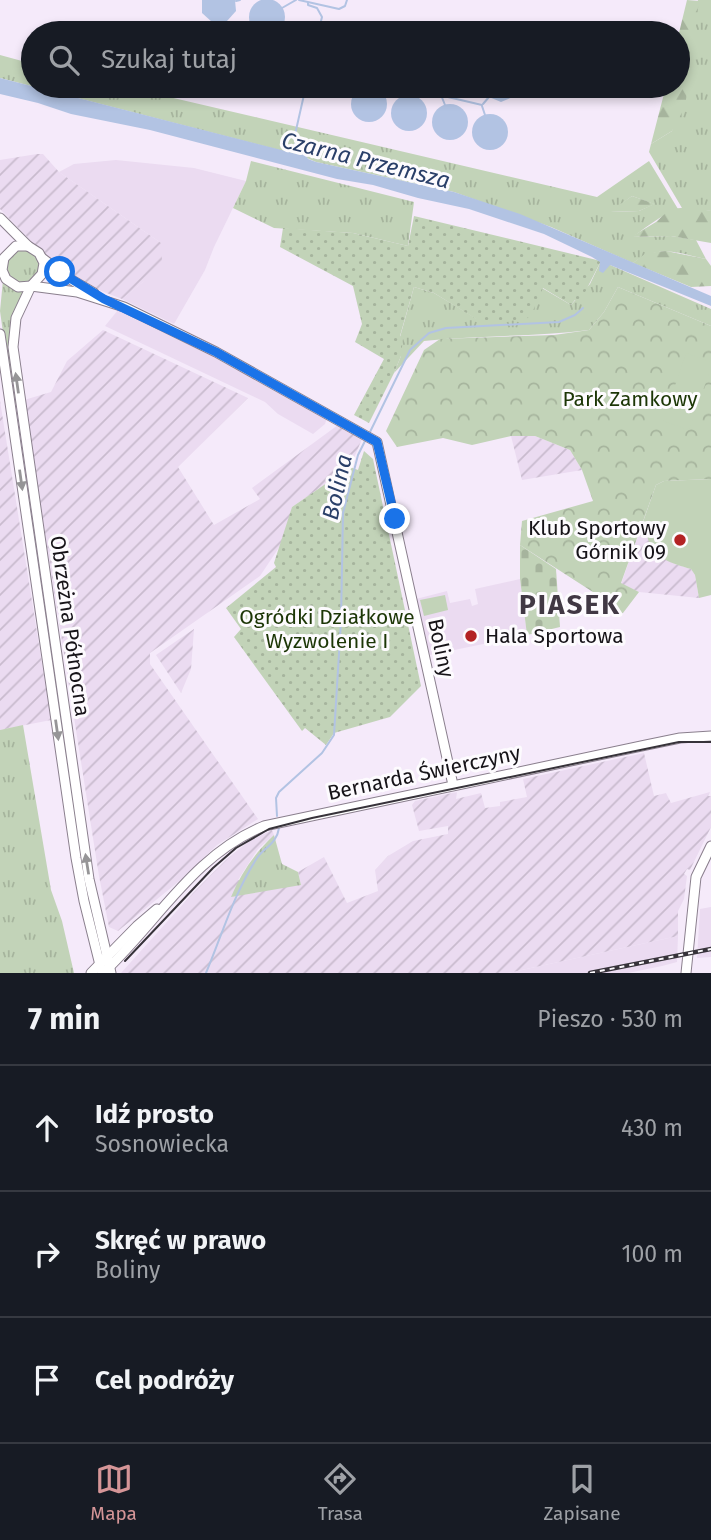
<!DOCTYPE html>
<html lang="pl">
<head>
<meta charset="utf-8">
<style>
	:root { --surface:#171b24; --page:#242831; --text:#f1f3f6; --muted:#9ea1a6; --line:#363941; --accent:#d59597 }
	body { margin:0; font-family:"Fira Sans",sans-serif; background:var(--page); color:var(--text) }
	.stop { position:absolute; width:21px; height:21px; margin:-16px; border:5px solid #1a73e8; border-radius:50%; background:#fff }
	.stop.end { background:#1a73e8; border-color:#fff; box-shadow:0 2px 7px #0008 }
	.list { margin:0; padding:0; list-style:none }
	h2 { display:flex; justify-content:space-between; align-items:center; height:91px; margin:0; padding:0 28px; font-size:30px }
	h2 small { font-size:23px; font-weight:400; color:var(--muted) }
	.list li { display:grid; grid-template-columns:46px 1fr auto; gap:21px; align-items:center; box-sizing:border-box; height:126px; padding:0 28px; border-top:2px solid var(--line) }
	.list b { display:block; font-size:26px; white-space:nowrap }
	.list p { margin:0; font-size:23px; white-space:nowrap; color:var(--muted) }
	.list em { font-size:23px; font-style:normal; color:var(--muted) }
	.icon { flex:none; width:38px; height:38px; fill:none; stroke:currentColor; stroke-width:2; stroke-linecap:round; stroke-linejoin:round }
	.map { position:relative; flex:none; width:711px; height:973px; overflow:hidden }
	.search { position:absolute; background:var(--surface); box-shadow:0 4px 10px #0003; left:21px; right:21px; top:21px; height:77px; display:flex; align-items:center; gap:18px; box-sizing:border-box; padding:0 24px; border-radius:38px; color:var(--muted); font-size:26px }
	.sheet { height:469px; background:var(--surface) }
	nav { display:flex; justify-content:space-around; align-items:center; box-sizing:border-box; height:98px; border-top:2px solid var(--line); background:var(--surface); font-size:19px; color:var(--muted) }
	nav a { display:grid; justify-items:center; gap:4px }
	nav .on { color:var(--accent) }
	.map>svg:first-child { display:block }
	.built { fill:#ebdbf1 }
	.industrial { fill:url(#industrial-furrows) }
	.grass { fill:url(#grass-tufts); fill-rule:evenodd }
	.forest { fill:url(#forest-firs) }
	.cemetery { fill:url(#cemetery-stones) }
	.park { fill:url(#park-crowns) }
	.garden { fill:url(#garden-dots) }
	.pitch { fill:#c2d3b8 }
	.water { fill:#b2c3e3 }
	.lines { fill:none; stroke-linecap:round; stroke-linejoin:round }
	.stream { stroke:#b2c3e3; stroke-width:2 }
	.secondary-casing { stroke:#8a7f8d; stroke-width:11 }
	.secondary { stroke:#fff; stroke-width:9 }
	.tram { stroke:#37333a; stroke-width:2 }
	.rail-casing { stroke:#37333a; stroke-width:4.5 }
	.rail { stroke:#fdfbfe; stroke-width:2; stroke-dasharray:5; stroke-linecap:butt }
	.oneway { fill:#969597 }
	.route { stroke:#1a73e8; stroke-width:9 }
	.poi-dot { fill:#b32223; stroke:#fdfbfe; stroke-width:2.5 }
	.labels { text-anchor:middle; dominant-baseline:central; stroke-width:6; stroke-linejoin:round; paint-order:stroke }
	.park-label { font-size:21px; fill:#1c3606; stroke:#fdfbfe }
	.poi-label { font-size:21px; fill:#161318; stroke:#fdfbfe; text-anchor:end }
	.street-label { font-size:21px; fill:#161318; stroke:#fdfbfe }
	.water-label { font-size:23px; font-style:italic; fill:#2a3f69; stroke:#fdfbfe }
	.district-label { font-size:28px; font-weight:bold; letter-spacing:2px; fill:#413844; stroke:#fdfbfe }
</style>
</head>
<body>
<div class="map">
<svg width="711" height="973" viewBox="0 0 711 973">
	<defs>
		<pattern id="industrial-furrows" width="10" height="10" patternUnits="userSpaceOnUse" patternTransform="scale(1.75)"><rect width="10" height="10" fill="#ebdbf1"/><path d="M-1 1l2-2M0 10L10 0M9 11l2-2" fill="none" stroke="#c9bbce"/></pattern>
		<pattern id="grass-tufts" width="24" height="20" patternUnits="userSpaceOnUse" patternTransform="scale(1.75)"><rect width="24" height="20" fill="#c2d3b8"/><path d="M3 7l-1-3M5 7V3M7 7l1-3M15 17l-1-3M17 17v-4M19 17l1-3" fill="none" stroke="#a6b49d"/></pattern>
		<pattern id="forest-firs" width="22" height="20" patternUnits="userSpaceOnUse" patternTransform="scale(1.75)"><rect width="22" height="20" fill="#c2d3b8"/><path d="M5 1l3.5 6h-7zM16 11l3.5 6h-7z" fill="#a6b49d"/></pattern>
		<pattern id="cemetery-stones" width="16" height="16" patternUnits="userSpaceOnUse" patternTransform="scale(1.75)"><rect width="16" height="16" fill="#c2d3b8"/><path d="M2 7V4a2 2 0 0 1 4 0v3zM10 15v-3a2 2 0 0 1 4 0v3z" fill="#a6b49d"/></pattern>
		<pattern id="park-crowns" width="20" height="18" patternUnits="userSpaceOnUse" patternTransform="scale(1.75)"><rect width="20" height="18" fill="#c2d3b8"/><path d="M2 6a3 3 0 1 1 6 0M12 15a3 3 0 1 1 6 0" fill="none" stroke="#a6b49d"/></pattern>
		<pattern id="garden-dots" width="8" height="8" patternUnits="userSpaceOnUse" patternTransform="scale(1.75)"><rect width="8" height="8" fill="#c2d3b8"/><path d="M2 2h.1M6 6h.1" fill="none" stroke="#a6b49d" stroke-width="1.8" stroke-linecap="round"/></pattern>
	</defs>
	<rect width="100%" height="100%" fill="#f5eafa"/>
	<!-- built -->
	<g class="built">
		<polygon points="116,160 194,168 246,181 214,247 205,270 174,324 122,299 143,282 161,243 59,172 74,164"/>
		<polygon points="118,310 209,354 327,418 325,424 313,434 278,414 265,402 105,326"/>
		<polygon points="520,579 527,635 430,655 416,599 447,591 450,603 470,599 472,606 478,604 475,589"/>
		<polygon points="711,907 711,957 697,958 700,909"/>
		<polygon points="678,936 677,962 662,966 628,973 508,973"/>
	</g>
	<!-- industrial -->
	<g class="industrial">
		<polygon points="37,154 43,154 59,172 161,243 162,261 143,282 122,299 86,285 62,268 42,252 0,209 0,160"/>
		<polygon points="103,330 248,398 178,467 214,525 260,499 252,488 338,425 362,439 350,467 292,507 282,543 260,576 150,653 150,664 258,819 217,845 183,878 118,931 109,927 99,876 24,400 51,392 67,361"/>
		<polygon points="0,401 51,720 0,730"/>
		<polygon points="511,436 535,436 570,450 582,470 522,480"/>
		<polygon points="638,536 647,536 675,564 691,569 695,575 699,598 639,592 621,584"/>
		<polygon points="194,629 191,669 181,693 156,655"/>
		<polygon points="644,753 654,796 666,793 671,803 710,792 708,796 711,796 711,827 690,870 687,869 684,874 687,876 684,899 678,911 678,936 508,973 121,973 193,893 227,859 249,841 272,830 274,835 258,849 238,880 301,885 298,872 324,857 347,903 378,891 375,870 388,856 413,841 448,834 448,826 419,831 412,805 415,801 457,792 456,799 481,793 485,808 500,806 500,802 527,797 523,779"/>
	</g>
	<!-- grass -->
	<g class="grass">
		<polygon points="698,0 711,0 711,211 682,208 649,152 651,144 672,131"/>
		<path d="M0,55l33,9v22h89l475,111 52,-36 29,48c-9,1 -36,21 -45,28l38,-1 25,4 10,19c-29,-6 -47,-15 -73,4l-82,-36 -97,-35 -138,-30 -14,-6 -302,-78zM632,196l22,8 -15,7 -28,1z"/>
		<polygon points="251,161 414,202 408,246 353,233 274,228 233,208 246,181"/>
		<circle cx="23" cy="266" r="16"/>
		<path d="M601,261l110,48v17l-93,-39 -14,25 -15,18c-55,7 -110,5 -165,11l-30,32 7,-17 -1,-19 14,-50 20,6 43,26 53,-5 12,-26 29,17 19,-21z"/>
		<path d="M3,280l21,11c-20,41 -13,69 -7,112l-4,2 -13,-94z"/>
		<polygon points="23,725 51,890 62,921 74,973 0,973 0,730"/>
		<path d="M274,835l8,29 16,8 3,13 -70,12c10,-24 24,-44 43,-62z"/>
	</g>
	<!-- forest -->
	<g class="forest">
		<polygon points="687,0 699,1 685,107 672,131 651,144 666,86 678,86 678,37"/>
		<polygon points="632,196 655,204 639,211 609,212"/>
		<polygon points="691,207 711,211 711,243 671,236 631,237 656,222 670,209"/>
		<polygon points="666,251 706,259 711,266 711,286 691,287 633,263 646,253"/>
	</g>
	<!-- cemetery -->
	<polygon class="cemetery" points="520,545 556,569 560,627 527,635 520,579"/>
	<!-- park -->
	<polygon class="park" points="618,287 711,326 711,479 664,481 656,485 621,583 639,592 623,613 614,615 596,594 520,545 522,521 593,501 582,470 570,450 535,436 511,436 472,445 443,438 397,447 386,431 424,350 440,339 554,335 589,330 604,312"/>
	<!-- garden -->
	<g class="garden">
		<polygon points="414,216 601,261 580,302 575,300 571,305 543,288 531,315 525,320 481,322 434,293 414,287 400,336 403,338 401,356 394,373 369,423 354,415 384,359 355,342 362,324 353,286 280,247 283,228 353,233 408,246"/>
		<polygon points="364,451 373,459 421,686 390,717 334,733 326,745 305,728 302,731 234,637 241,629 226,608 276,567 274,563 292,507 350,467 358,470"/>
	</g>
	<!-- pitch -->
	<g class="pitch">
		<polygon points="686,353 711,362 711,368 689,430 663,421"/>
		<path d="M711,479v116l-12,3 -4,-23 -4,-6c-20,-6 -38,-10 -44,-33h-9l18,-51 8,-4z"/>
		<polygon points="445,595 448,610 424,616 420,600"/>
	</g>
	<!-- water -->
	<g class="water">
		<circle cx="267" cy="17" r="18"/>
		<polygon points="202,0 235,0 236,11 227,21 212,22 202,13"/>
		<polygon points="0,78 301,155 294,143 298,142 308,159 316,162 454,192 520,214 711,296 711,306 610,265 603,273 599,271 600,262 592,257 544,234 469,209 418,198 373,185 337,179 150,130 71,114 38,103 0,94"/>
		<polygon points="484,86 519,86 513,97 501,102 489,97"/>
		<circle cx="369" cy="104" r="18"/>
		<circle cx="409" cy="113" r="18"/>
		<circle cx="450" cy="122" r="18"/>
		<circle cx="490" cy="132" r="18"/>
	</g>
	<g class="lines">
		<!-- stream -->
		<g class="stream">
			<polyline points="299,0 339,9 345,6 347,0"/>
			<polyline points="236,1 240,0"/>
			<polyline points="308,3 308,5 317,8 322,17 318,33"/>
			<polyline points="282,8 296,0"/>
			<polyline points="401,86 482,105"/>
			<polyline points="401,87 404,96"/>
			<polyline points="483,104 489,97"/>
			<polyline points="445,105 441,95 448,87"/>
			<polyline points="482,106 485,115"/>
			<polyline points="296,142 294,139 306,86"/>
			<polyline points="369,434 410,350 429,333 446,328 559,322 575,315 583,308"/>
			<polyline points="277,816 276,798 279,792 322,753 334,735 341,621 343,513 358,455 366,439"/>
			<path d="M206,973c16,-38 28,-80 51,-115 8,-11 20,-15 22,-30"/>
		</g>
		<defs>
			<g id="secondary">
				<polyline points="0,218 28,246 39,253 44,263 42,274 31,286 16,318 13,347 89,879 111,973"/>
				<polyline points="28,246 16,246 4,258 2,270 6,279 18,287 31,286 77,292 124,307 216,352 377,442 453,785"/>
				<polyline points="42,258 70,279 94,293"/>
				<polyline points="0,334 76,858 84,901 102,973"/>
				<polyline points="91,973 137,926 157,909"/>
				<path d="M103,973c54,-50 90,-118 161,-147l382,-81 34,-7 31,-2"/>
				<polyline points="686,973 696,877 711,846"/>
			</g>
		</defs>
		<!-- secondary casing -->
		<use href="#secondary" class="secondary-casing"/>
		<!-- secondary -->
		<use href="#secondary" class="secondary"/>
		<!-- tram -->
		<polyline class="tram" points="125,961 213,868 236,848 269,829 312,818 679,742 711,742"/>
		<defs>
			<polyline id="rail" points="590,973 711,949"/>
		</defs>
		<!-- rail casing -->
		<use href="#rail" class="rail-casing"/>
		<!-- rail -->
		<use href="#rail" class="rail"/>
	</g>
	<!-- one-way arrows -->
	<defs><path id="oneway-solid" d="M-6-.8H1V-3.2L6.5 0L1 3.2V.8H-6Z" transform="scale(1.75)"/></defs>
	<g class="oneway">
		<use href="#oneway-solid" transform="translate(17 383) rotate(-98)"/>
		<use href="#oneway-solid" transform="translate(21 480) rotate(82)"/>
		<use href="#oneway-solid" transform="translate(57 730) rotate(82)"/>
		<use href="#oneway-solid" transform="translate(87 864) rotate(-99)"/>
	</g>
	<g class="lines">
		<!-- route -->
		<polyline class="route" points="60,272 104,299 216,352 377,442 395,519"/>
	</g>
	<!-- markers -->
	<g class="poi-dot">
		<circle cx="680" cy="540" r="7"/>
		<circle cx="471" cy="636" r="7"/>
	</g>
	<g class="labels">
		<!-- park labels -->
		<g class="park-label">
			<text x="630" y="399">Park Zamkowy</text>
			<text x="327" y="617">Ogródki Działkowe<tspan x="327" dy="24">Wyzwolenie I</tspan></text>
		</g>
		<!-- poi labels -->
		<g class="poi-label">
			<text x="666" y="528">Klub Sportowy<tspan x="666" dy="24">Górnik 09</tspan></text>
			<text x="485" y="636" text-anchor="start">Hala Sportowa</text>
		</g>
		<!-- street labels -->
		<g class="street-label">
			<text transform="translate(70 626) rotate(82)">Obrzeżna Północna</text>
			<text transform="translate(441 648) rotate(78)">Boliny</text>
			<text transform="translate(424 773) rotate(-12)">Bernarda Świerczyny</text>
		</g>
		<!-- water labels -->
		<g class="water-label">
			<text transform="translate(366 160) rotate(14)">Czarna Przemsza</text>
			<text transform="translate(337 487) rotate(-77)">Bolina</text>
		</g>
		<!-- district labels -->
		<g class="district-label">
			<text x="570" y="604">PIASEK</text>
		</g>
	</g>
</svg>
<div class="stop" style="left:60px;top:272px"></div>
<div class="stop end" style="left:395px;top:519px"></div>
<div class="search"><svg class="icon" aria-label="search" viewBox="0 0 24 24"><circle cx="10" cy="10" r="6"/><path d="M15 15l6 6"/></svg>Szukaj tutaj</div>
</div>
<section class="sheet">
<h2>7 min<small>Pieszo · 530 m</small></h2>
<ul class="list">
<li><svg class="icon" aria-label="ahead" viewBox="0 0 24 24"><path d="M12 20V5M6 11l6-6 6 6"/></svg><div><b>Idź prosto</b><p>Sosnowiecka</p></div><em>430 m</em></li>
<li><svg class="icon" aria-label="right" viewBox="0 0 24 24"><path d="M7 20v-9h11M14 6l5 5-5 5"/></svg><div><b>Skręć w prawo</b><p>Boliny</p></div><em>100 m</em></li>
<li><svg class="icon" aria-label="arrive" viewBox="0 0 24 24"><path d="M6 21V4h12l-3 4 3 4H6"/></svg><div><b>Cel podróży</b></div></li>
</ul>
</section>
<nav>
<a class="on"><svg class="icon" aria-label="map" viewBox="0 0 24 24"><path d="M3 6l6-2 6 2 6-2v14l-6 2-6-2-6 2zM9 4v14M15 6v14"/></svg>Mapa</a>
<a><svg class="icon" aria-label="directions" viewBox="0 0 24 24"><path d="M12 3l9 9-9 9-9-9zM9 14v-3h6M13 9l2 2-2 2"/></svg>Trasa</a>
<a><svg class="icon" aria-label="saved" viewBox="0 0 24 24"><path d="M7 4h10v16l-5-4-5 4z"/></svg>Zapisane</a>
</nav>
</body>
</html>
